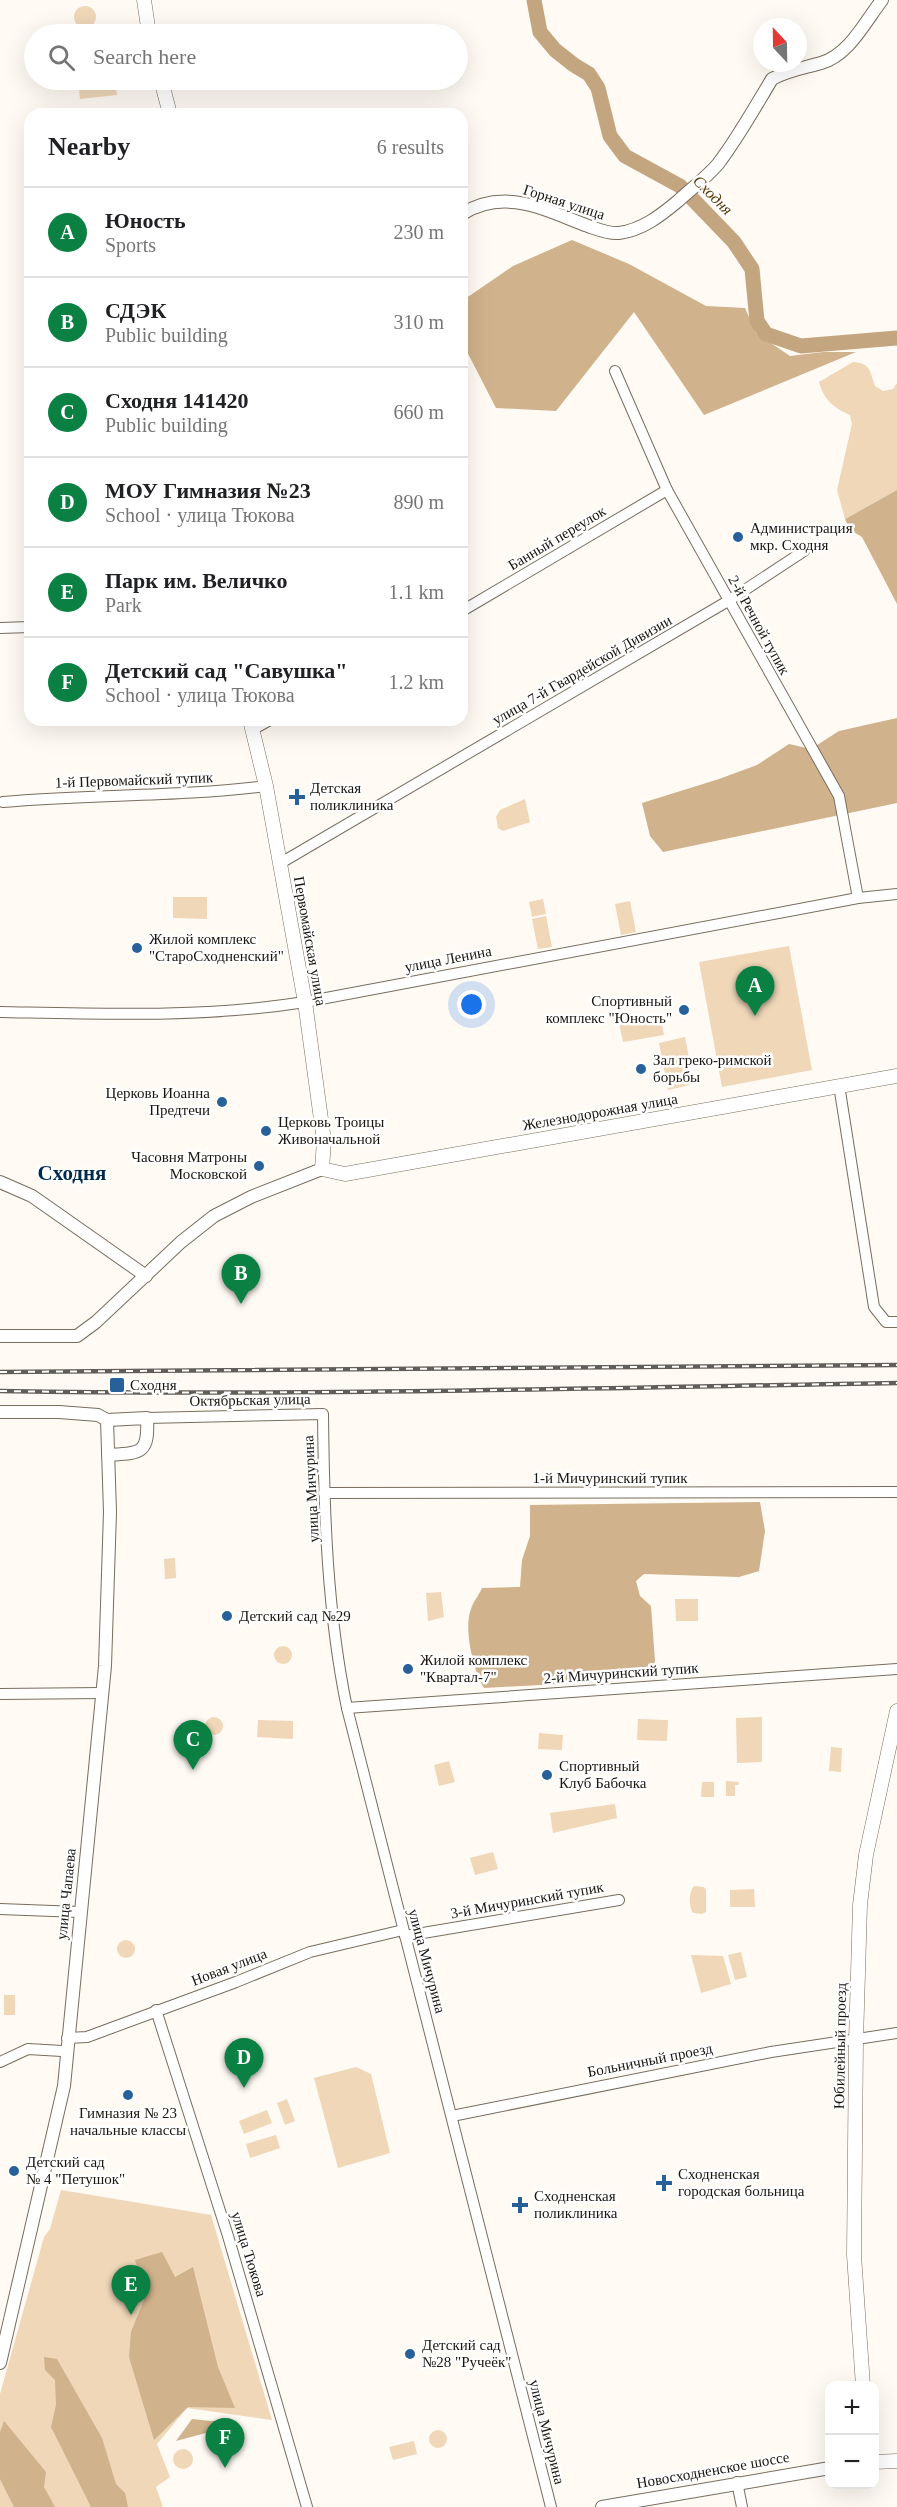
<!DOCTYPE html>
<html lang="en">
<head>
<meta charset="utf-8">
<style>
	:root { --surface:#fff; --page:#f6f6f6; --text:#202124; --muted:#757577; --line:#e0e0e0; --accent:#0b8043 }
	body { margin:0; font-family:Georgia,serif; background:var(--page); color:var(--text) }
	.controls { position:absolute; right:18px; bottom:18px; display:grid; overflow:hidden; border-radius:12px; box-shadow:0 6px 24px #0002 }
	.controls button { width:54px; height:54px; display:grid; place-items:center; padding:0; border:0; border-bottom:2px solid var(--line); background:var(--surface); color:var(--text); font:30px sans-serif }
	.compass { position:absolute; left:753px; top:18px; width:54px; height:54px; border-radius:50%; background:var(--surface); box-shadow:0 6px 24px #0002; rotate:338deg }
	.you { position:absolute; left:472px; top:1005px; width:21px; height:21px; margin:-15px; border:4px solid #fff; border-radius:50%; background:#1a73e8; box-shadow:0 0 0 9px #1a73e833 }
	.badge { display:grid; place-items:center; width:39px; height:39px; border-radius:50%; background:var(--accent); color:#fff; font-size:20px; font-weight:700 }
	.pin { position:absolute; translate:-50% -50px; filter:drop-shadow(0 2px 3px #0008) }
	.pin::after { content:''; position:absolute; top:32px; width:21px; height:18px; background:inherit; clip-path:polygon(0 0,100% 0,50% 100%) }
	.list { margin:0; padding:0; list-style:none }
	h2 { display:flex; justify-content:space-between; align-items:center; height:78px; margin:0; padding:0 24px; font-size:26px }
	h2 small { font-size:20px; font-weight:400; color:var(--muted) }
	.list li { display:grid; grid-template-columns:39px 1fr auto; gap:18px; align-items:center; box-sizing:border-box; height:90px; padding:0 24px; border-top:2px solid var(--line) }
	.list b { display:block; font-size:22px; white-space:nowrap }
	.list p { margin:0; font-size:20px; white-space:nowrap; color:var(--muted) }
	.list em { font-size:20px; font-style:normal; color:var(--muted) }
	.icon { flex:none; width:33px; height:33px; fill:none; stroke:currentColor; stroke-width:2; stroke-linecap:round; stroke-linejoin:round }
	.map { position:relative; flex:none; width:897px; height:2507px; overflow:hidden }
	.search { position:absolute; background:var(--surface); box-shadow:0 6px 24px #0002; left:24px; top:24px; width:444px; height:66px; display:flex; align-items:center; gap:15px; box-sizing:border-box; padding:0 21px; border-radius:33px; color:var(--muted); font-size:22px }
	.panel { position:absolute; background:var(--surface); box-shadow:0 6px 24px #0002; left:24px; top:108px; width:444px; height:618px; border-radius:18px }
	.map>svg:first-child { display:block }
	.green { fill:#efd7b8 }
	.forest { fill:#d0b28c }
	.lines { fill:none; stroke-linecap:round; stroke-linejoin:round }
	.river { stroke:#c3a680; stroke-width:15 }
	.minor-casing { stroke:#786d5e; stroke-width:12 }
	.tertiary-casing { stroke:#786d5e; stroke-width:14 }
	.secondary-casing { stroke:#786d5e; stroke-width:15 }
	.minor { stroke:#fff; stroke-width:10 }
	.tertiary { stroke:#fff; stroke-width:12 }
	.secondary { stroke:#fff; stroke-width:14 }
	.rail-casing { stroke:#615d57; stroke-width:4.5 }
	.rail { stroke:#fff; stroke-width:2; stroke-dasharray:7; stroke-linecap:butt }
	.poi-dot { fill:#286199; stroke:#fff; stroke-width:2 }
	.labels { text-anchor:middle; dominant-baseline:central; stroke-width:5; stroke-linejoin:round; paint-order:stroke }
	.street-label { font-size:15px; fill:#19150f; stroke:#fff }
	.poi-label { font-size:15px; fill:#19150f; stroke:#fff; text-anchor:start }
	.water-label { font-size:16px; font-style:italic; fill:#563907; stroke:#fff }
	.district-label { font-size:21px; font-weight:bold; fill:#002a4e; stroke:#fff }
</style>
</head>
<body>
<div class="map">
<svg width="897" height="2507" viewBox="0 0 897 2507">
	<rect width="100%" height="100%" fill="#fffaf3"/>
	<!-- green -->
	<g class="green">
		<circle cx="85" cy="17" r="11"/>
		<polygon points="78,80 115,80 117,95 80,99"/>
		<path d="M853,362c17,1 17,9 22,24l8,5 10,-2 4,-6v107l-52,29 -8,-29 15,-66 -2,-9c-16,-7 -26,-15 -31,-33z"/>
		<polygon points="525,799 530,822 503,831 498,828 496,817 500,810"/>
		<polygon points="173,897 207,897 207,919 173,918"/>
		<polygon points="543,899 546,914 532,917 529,902"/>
		<polygon points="630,901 636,932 621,935 615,904"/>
		<polygon points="546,916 552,947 538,949 532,919"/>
		<polygon points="789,946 812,1070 722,1087 699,962"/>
		<polygon points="660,1015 664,1035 623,1042 619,1023"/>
		<polygon points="685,1037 694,1084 668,1090 659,1043"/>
		<polygon points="175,1558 176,1578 165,1579 164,1559"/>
		<polygon points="441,1592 444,1617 428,1621 426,1593"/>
		<polygon points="675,1599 698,1599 698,1621 676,1621"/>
		<circle cx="283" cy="1655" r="9"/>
		<circle cx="214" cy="1726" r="9"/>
		<polygon points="762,1717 762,1762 737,1763 736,1718"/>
		<polygon points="638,1719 668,1720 667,1741 637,1740"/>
		<polygon points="258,1720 293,1721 293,1739 257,1737"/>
		<polygon points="539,1733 563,1735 562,1750 538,1749"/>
		<polygon points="831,1747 842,1748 841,1772 829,1771"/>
		<polygon points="449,1761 455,1782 439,1786 434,1765"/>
		<polygon points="726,1781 739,1782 738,1785 735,1785 735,1796 726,1796"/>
		<polygon points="702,1782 714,1782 714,1797 701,1797"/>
		<polygon points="615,1804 617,1818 553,1833 550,1813"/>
		<polygon points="493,1852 498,1869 475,1875 470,1858"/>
		<path d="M694,1886l10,1 2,3v22l-4,2 -9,-1c-5,-7 -4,-21 1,-27z"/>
		<polygon points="754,1889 755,1907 730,1907 730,1890"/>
		<circle cx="126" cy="1949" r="9"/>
		<polygon points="741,1952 747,1977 735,1980 728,1955"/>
		<polygon points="691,1955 723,1956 731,1984 701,1993"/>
		<rect x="4" y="1995" width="11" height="20"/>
		<polygon points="356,2067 371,2074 390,2153 338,2168 314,2078"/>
		<polygon points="287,2099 295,2121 285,2125 277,2103"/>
		<polygon points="267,2110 272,2123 244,2134 239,2121"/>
		<polygon points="276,2135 280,2148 250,2158 246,2144"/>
		<polygon points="61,2190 211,2215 272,2420 187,2408 157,2444 170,2477 156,2487 163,2507 0,2507 0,2394 44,2237 50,2229"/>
		<circle cx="438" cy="2439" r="9"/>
		<circle cx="229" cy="2444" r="9"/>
		<polygon points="414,2441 417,2454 393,2460 389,2447"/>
		<circle cx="183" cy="2459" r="10"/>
	</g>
	<!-- forest -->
	<g class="forest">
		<polygon points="572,240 629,264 706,306 745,308 756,333 790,356 823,352 856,352 704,415 634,312 556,411 496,408 462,342 462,301 513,266"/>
		<polygon points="897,490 897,604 862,537 850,530 845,519"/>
		<polygon points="897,718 897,803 663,852 650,836 642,803 719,779 757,765 789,744 811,749 839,731"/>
		<path d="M760,1502l5,29 -6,40 -20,6 -95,-3 -8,7 4,15 11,10 4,55 -3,15 -37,5 -131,7c-10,-16 -21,-59 -13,-79 2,-7 8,-14 11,-21l38,-1 2,-27 8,-24v-31z"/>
		<polygon points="162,2252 175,2277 193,2267 218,2367 235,2408 188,2407 154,2440 129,2357 131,2332 146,2295 135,2260"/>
		<polygon points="44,2357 57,2359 102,2438 116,2484 125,2493 128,2507 91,2507 51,2427 56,2405 55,2380 45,2370"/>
		<polygon points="192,2419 239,2424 176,2441"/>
		<polygon points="4,2421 46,2472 44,2487 55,2507 14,2507 0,2479 0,2432"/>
	</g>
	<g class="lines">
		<!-- river -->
		<polyline class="river" points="534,0 540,32 555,50 574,65 589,74 598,88 610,136 625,156 680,186 734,242 752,269 757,321 766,334 801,346 897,338"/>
		<defs>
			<g id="minor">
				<polyline points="615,371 667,490 839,796 858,898"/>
				<polyline points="462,611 667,490"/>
				<polyline points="0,628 30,627"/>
				<polyline points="252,730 270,720"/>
				<path d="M3,802c88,-8 176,-5 263,-16"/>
				<polyline points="279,864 728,601 804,551"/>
				<path d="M0,1012c102,2 204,6 305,-10l553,-104 39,-4"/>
				<polyline points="839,1085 874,1307 886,1322 897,1322"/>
				<path d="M147,1418l176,-4c1,98 4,198 24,294l204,799"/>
				<polyline points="324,1493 897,1492"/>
				<polyline points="0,1694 102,1693"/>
				<polyline points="347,1708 897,1669"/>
				<polyline points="0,1909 79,1912"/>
				<polyline points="405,1936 619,1900"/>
				<polyline points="156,2010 228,2236 307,2507"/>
				<polyline points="67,2038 87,2037 236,1982 310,1952 403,1930"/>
				<polyline points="0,2062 28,2049 62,2051 67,2053"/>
				<polyline points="452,2116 771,2052 897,2033"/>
				<polyline points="737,2482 742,2507"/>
			</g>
			<g id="tertiary">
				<path d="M462,214c43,-27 83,-4 126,12 9,3 20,8 31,7 23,-3 41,-17 59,-32 13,-12 28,-23 40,-37 20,-26 37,-57 54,-85 16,-9 32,-11 49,-16 28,-8 44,-41 61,-63"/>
				<polyline points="0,1182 32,1196 146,1276"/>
				<polyline points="0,1336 77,1336 96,1322 181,1242 214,1216 251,1197 322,1169"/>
				<path d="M0,1412h59l39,3 9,5 40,-2c2,36 -6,35 -39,37"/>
				<polyline points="0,2363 64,2086 105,1666 110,1512 107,1420"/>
				<polyline points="602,2507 830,2468"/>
			</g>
			<g id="secondary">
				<polyline points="144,0 149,34"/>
				<polyline points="161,80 170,114"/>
				<polyline points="250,720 266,786 305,1002 324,1141 322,1169 345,1174 897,1076"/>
				<polyline points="863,2386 854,2255 856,2041 860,1905 866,1855 897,1711"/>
				<polyline points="874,2462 897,2461"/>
			</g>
		</defs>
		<!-- minor casing -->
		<use href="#minor" class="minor-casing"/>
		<!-- tertiary casing -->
		<use href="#tertiary" class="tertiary-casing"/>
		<!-- secondary casing -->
		<use href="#secondary" class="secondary-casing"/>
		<!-- minor -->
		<use href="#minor" class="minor"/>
		<!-- tertiary -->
		<use href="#tertiary" class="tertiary"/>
		<!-- secondary -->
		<use href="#secondary" class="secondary"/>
		<defs>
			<g id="rail">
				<polyline points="0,1372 897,1365"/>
				<path d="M0,1391c299,5 598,-3 897,-8"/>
			</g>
		</defs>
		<!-- rail casing -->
		<use href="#rail" class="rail-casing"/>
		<!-- rail -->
		<use href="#rail" class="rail"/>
	</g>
	<!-- markers -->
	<g class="poi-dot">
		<circle cx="738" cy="537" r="6"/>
		<path d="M294 788h6v6h6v6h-6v6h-6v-6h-6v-6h6z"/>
		<circle cx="137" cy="948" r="6"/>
		<circle cx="684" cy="1010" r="6"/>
		<circle cx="641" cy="1069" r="6"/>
		<circle cx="222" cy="1102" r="6"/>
		<circle cx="266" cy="1131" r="6"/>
		<circle cx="259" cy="1166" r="6"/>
		<rect x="109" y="1377" width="16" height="16" rx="3"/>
		<circle cx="227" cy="1616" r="6"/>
		<circle cx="408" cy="1669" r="6"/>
		<circle cx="547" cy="1775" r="6"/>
		<circle cx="128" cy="2095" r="6"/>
		<circle cx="14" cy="2171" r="6"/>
		<path d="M661 2174h6v6h6v6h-6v6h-6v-6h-6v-6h6z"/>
		<path d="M517 2196h6v6h6v6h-6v6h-6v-6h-6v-6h6z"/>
		<circle cx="410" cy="2354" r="6"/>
	</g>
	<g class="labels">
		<!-- street labels -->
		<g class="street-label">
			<text transform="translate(564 202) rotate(18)">Горная улица</text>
			<text transform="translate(557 538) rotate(-31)">Банный переулок</text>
			<text transform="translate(759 625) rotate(61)">2-й Речной тупик</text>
			<text transform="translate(582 670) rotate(-30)">улица 7-й Гвардейской Дивизии</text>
			<text transform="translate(134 780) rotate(-2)">1-й Первомайский тупик</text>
			<text transform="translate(310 941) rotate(80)">Первомайская улица</text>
			<text transform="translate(448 959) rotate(-11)">улица Ленина</text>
			<text transform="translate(600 1112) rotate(-10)">Железнодорожная улица</text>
			<text transform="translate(250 1400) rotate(-1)">Октябрьская улица</text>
			<text x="610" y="1478">1-й Мичуринский тупик</text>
			<text transform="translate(311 1489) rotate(-93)">улица Мичурина</text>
			<text transform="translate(621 1673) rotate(-4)">2-й Мичуринский тупик</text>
			<text transform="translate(66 1894) rotate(-84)">улица Чапаева</text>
			<text transform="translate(527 1900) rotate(-10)">3-й Мичуринский тупик</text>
			<text transform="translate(427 1961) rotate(75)">улица Мичурина</text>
			<text transform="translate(229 1967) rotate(-21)">Новая улица</text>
			<text transform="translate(840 2046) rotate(-89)">Юбилейный проезд</text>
			<text transform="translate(650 2060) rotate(-11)">Больничный проезд</text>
			<text transform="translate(249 2254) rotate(73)">улица Тюкова</text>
			<text transform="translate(547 2432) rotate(76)">улица Мичурина</text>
			<text transform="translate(713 2470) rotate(-10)">Новосходненское шоссе</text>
		</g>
		<!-- poi labels -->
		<g class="poi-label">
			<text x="750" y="528">Администрация<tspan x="750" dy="17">мкр. Сходня</tspan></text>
			<text x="310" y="788">Детская<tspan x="310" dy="17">поликлиника</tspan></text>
			<text x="149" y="939">Жилой комплекс<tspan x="149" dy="17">"СтароСходненский"</tspan></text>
			<text x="672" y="1001" text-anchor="end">Спортивный<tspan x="672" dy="17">комплекс "Юность"</tspan></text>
			<text x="653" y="1060">Зал греко-римской<tspan x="653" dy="17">борьбы</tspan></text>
			<text x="210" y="1093" text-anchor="end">Церковь Иоанна<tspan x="210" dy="17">Предтечи</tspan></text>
			<text x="278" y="1122">Церковь Троицы<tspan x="278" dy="17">Живоначальной</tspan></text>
			<text x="247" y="1157" text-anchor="end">Часовня Матроны<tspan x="247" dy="17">Московской</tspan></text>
			<text x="130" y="1385">Сходня</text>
			<text x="239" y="1616">Детский сад №29</text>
			<text x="420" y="1660">Жилой комплекс<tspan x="420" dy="17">"Квартал-7"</tspan></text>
			<text x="559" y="1766">Спортивный<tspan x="559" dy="17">Клуб Бабочка</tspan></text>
			<text x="128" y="2113" text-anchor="middle">Гимназия № 23<tspan x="128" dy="17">начальные классы</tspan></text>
			<text x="26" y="2162">Детский сад<tspan x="26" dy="17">№ 4 "Петушок"</tspan></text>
			<text x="678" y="2174">Сходненская<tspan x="678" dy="17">городская больница</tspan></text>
			<text x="534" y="2196">Сходненская<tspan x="534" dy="17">поликлиника</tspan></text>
			<text x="422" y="2345">Детский сад<tspan x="422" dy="17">№28 "Ручеёк"</tspan></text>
		</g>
		<!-- water labels -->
		<g class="water-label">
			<text transform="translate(713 195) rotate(45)">Сходня</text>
		</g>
		<!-- district labels -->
		<g class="district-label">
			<text x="72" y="1173">Сходня</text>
		</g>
	</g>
</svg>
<div class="controls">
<button>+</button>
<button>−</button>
</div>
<svg class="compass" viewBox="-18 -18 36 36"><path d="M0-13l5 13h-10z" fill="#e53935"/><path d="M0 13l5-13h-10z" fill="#757577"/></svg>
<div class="you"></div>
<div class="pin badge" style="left:755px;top:1016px">A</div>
<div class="pin badge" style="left:241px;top:1304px">B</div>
<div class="pin badge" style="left:193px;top:1770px">C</div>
<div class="pin badge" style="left:244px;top:2088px">D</div>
<div class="pin badge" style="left:131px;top:2315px">E</div>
<div class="pin badge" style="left:225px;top:2468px">F</div>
<div class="search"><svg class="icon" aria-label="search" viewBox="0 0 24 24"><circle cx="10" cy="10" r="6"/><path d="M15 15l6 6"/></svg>Search here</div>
<section class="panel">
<h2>Nearby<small>6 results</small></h2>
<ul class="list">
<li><span class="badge">A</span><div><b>Юность</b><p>Sports</p></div><em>230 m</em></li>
<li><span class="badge">B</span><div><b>СДЭК</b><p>Public building</p></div><em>310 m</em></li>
<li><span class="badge">C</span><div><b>Сходня 141420</b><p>Public building</p></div><em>660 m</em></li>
<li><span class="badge">D</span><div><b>МОУ Гимназия №23</b><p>School · улица Тюкова</p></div><em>890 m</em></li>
<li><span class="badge">E</span><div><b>Парк им. Величко</b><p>Park</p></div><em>1.1 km</em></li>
<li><span class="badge">F</span><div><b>Детский сад &quot;Савушка&quot;</b><p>School · улица Тюкова</p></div><em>1.2 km</em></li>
</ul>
</section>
</div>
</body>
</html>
